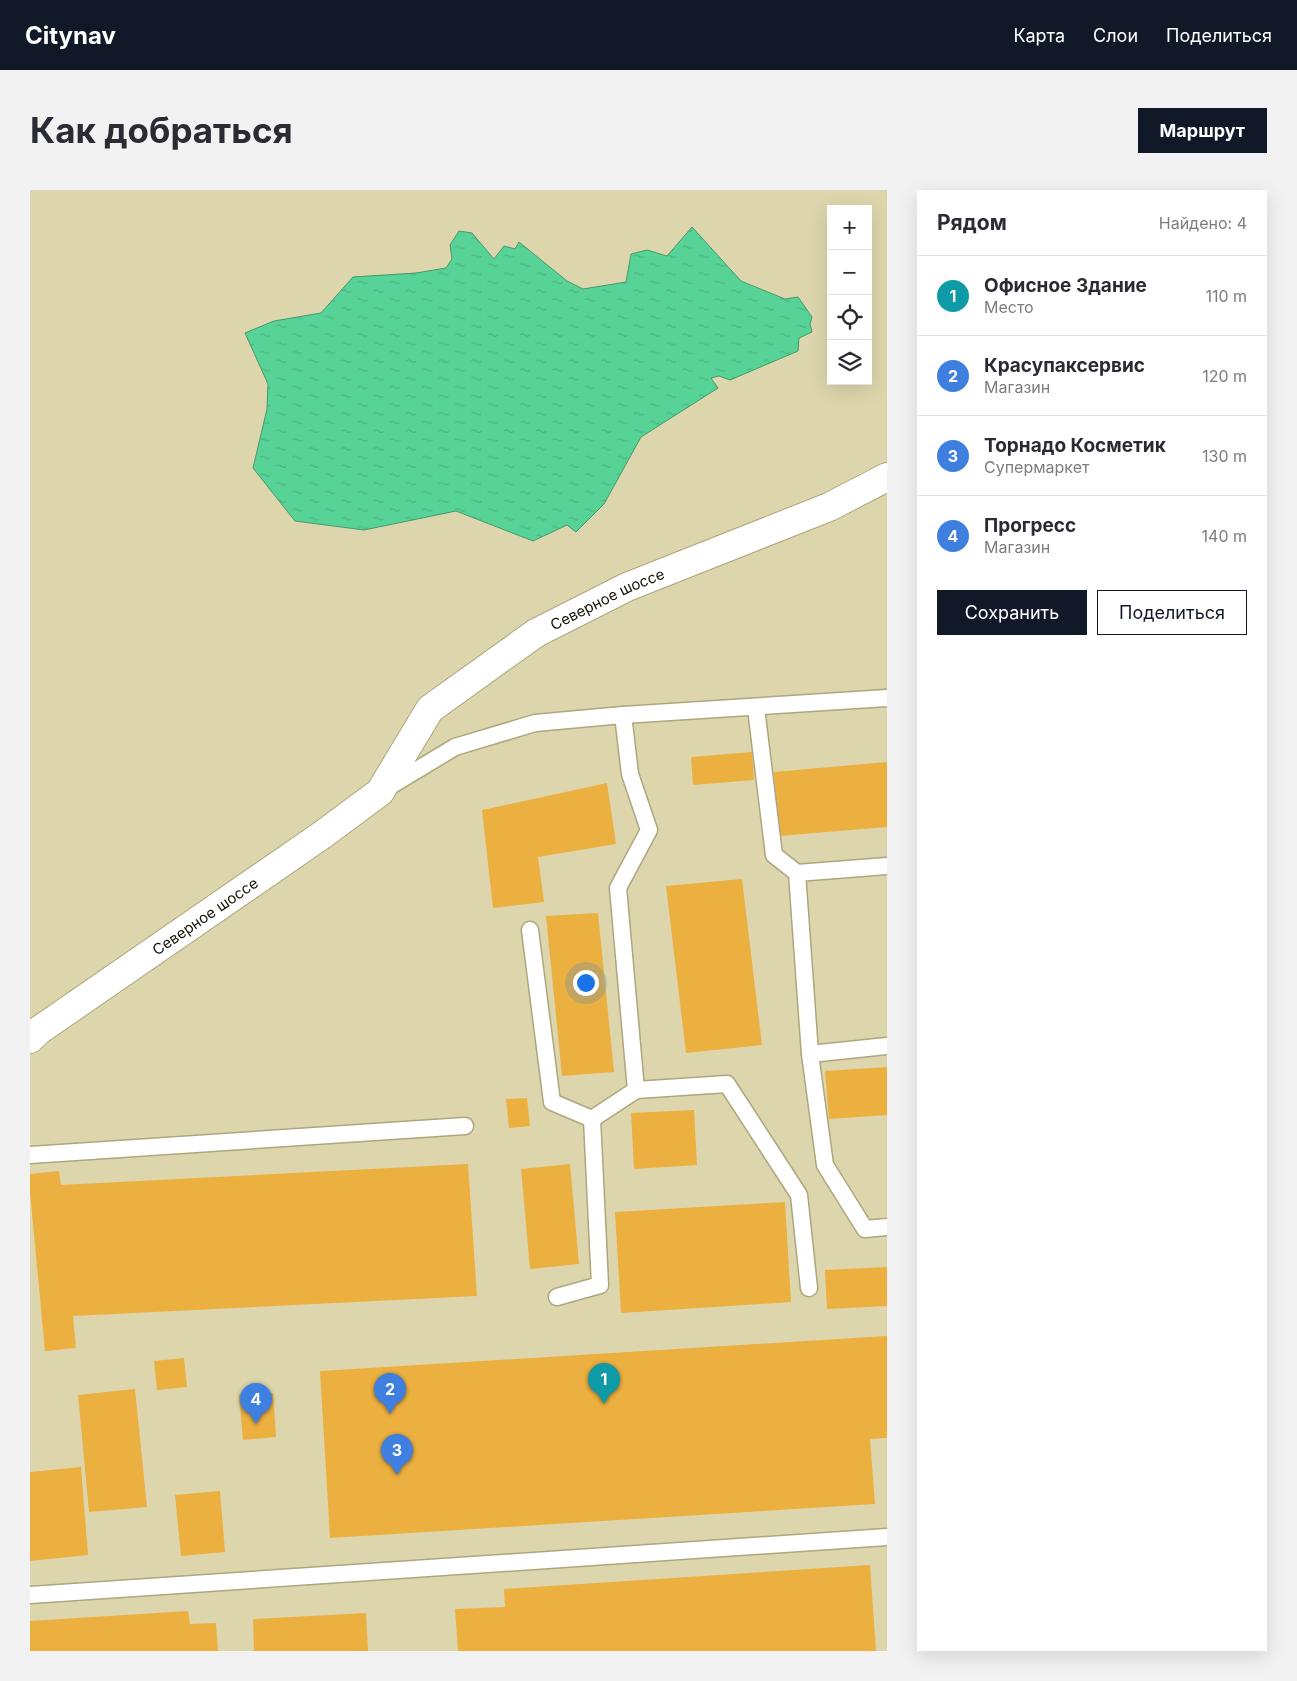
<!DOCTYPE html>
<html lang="ru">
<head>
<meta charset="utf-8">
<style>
	:root { --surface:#fff; --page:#f2f2f3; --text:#2b2b33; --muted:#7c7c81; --line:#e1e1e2; --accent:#111827 }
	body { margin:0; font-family:Inter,sans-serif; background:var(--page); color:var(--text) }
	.controls { position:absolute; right:15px; top:15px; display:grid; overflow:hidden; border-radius:0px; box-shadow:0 5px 20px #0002 }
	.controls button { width:45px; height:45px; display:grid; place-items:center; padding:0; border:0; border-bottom:1px solid var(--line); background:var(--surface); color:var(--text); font:25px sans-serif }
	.you { position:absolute; left:555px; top:792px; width:18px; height:18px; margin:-12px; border:4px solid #fff; border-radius:50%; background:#1a73e8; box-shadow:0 0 0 8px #1a73e833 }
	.badge { display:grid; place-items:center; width:32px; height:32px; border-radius:50%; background:var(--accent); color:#fff; font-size:16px; font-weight:700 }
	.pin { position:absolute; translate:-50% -41px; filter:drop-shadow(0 1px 2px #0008) }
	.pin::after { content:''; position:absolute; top:26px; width:18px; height:15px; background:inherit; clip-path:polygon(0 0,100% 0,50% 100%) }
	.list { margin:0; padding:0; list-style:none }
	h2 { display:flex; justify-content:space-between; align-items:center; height:65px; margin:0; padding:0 20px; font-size:21px }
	h2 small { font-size:16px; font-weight:400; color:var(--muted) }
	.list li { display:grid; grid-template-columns:32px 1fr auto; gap:15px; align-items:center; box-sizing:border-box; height:80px; padding:0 20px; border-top:1px solid var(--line) }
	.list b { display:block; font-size:19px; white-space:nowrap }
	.list p { margin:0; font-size:16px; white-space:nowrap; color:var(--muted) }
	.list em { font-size:16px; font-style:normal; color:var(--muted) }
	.actions { display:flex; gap:10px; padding:15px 20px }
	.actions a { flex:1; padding:11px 0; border:1px solid var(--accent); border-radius:0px; text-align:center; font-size:18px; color:var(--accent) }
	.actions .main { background:var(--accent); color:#fff }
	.icon { flex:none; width:28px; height:28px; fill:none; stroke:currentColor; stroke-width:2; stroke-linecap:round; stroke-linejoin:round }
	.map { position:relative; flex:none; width:857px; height:1461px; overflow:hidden; border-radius:0px }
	header { display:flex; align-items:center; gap:30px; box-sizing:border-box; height:70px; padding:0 25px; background:var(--accent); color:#fff }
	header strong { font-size:24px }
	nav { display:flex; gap:28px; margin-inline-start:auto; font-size:18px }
	.intro { display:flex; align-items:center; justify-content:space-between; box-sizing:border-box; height:120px; padding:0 30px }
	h1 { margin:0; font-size:35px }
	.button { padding:12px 22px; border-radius:0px; background:var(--accent); color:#fff; font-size:18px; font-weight:700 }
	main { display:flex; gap:30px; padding:0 30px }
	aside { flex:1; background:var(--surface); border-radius:0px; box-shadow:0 5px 20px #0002 }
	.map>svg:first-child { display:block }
	.water { fill:url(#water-ripples); stroke:#44996b }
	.building { fill:#ecb041 }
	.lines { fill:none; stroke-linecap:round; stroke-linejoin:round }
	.service-casing { stroke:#ada67e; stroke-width:19 }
	.minor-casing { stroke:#ada67e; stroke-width:30 }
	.service { stroke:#fff; stroke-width:16 }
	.minor { stroke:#fff; stroke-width:28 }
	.labels { text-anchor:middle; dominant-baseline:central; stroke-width:4; stroke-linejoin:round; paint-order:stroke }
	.street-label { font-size:15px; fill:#141104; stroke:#ddd6ac }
</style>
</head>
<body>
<header>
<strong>Citynav</strong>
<nav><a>Карта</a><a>Слои</a><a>Поделиться</a></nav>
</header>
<div class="intro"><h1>Как добраться</h1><a class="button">Маршрут</a></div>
<main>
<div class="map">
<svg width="857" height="1461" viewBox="0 0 857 1461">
	<defs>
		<pattern id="water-ripples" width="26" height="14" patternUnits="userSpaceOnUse" patternTransform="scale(1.25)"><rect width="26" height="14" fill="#58d397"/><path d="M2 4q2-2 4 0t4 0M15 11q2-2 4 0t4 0" fill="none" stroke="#4cb480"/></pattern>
	</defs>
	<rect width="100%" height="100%" fill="#ddd6ac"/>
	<!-- water -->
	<polygon class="water" points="662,37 711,91 755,109 768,107 782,127 780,134 782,142 769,148 768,161 700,190 689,186 681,188 688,198 611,247 574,314 546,342 537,335 503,351 426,321 334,340 265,331 223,278 237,219 238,194 215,143 244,131 291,123 323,87 386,83 416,78 422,69 420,55 429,41 442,43 464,69 474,56 485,59 489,52 537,91 553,99 596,92 601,64 617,60 637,66"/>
	<!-- building -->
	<g class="building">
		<polygon points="722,562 724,590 663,595 661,567"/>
		<polygon points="857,572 857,637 749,646 744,582"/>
		<polygon points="577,593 586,654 508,667 514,712 463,718 452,620"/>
		<polygon points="712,689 732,855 656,863 636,696"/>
		<polygon points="568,723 584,882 532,886 516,726"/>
		<polygon points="857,877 857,925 799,929 795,881"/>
		<polygon points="497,908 500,936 479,938 476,909"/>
		<polygon points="664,920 667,975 604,979 601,923"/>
		<polygon points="438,974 447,1106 43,1126 46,1158 15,1161 0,1002 0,984 29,981 31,995"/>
		<polygon points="540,974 549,1074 500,1079 491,979"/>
		<polygon points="755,1012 761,1112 591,1123 585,1022"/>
		<polygon points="857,1077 857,1116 797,1119 795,1080"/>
		<polygon points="857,1146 857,1248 840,1249 845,1314 300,1348 290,1181"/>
		<polygon points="154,1168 157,1197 127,1200 124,1171"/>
		<polygon points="105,1199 117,1317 59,1322 48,1205"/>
		<polygon points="243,1203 246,1247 213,1250 209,1205"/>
		<polygon points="51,1277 58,1365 0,1371 0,1282"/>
		<polygon points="190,1301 195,1362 151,1366 145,1305"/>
		<polygon points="840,1375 846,1461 428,1461 425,1419 475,1417 474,1399"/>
		<polygon points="158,1421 160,1434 186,1433 188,1461 0,1461 0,1431"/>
		<polygon points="336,1423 338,1461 224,1461 223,1429"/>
	</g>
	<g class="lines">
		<defs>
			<g id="service">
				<polyline points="726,518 744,665 767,683 780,864 795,975 835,1039 857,1037"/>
				<polyline points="593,525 600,584 619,640 588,698 606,900 697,894 769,1005 779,1098"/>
				<polyline points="357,598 425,557 505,533 593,525 857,508"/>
				<polyline points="767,683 857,676"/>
				<polyline points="500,740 522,912 562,929 606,900"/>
				<polyline points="780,864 857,856"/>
				<polyline points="0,965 435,936"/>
				<polyline points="527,1107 570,1095 562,929"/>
				<polyline points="0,1405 857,1347"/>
			</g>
			<g id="minor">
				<path id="s1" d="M0,849l8,-8 284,-196 58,-43 50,-83 106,-76 91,-46 202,-80 58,-30"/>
			</g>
		</defs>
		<!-- service casing -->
		<use href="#service" class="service-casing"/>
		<!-- minor casing -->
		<use href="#minor" class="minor-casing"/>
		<!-- service -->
		<use href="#service" class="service"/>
		<!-- minor -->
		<use href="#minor" class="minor"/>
	</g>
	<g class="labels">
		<!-- street labels -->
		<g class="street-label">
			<text stroke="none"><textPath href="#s1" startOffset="735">Северное шоссе</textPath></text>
			<text stroke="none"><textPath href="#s1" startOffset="214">Северное шоссе</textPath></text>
		</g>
	</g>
</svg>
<div class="controls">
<button>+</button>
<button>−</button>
<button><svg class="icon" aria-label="locate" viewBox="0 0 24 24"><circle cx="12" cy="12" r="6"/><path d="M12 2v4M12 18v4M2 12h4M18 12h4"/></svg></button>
<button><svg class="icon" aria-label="layers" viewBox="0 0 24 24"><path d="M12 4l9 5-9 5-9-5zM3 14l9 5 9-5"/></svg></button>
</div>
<div class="you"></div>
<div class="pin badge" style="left:574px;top:1214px;background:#0f9aa8">1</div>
<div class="pin badge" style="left:360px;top:1224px;background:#3f7fe0">2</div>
<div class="pin badge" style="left:367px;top:1285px;background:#3f7fe0">3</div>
<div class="pin badge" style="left:226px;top:1234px;background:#3f7fe0">4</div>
</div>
<aside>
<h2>Рядом<small>Найдено: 4</small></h2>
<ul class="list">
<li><span class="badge" style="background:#0f9aa8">1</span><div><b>Офисное Здание</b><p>Место</p></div><em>110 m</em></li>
<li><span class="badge" style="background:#3f7fe0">2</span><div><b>Красупаксервис</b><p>Магазин</p></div><em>120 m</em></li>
<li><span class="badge" style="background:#3f7fe0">3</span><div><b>Торнадо Косметик</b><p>Супермаркет</p></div><em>130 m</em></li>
<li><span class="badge" style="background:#3f7fe0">4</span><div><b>Прогресс</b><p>Магазин</p></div><em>140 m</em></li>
</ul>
<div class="actions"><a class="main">Сохранить</a><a>Поделиться</a></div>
</aside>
</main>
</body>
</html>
